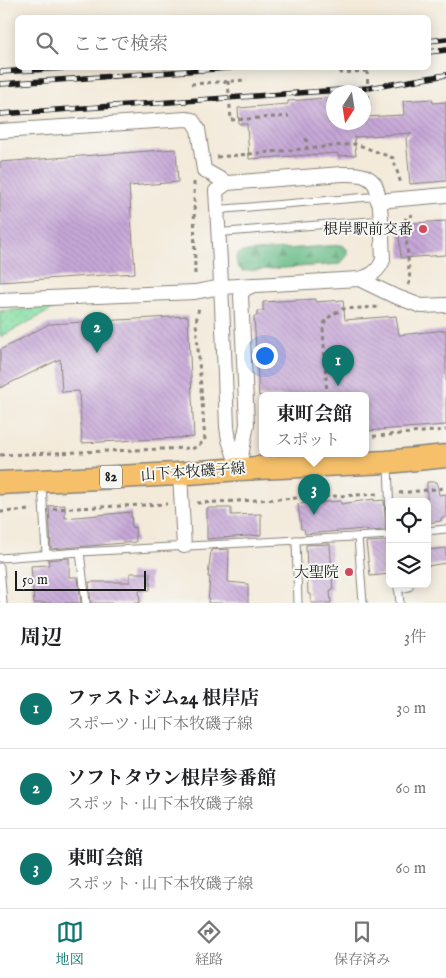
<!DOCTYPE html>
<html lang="ja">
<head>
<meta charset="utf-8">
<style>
	:root { --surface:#fff; --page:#f6f6f6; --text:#202124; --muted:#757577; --line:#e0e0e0; --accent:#0f766e }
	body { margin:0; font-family:"IM FELL English","Noto Serif JP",serif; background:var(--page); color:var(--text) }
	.controls { position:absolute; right:15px; bottom:15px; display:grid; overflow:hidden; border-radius:8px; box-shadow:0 2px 12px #0003 }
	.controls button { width:45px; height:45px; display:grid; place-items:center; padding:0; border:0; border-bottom:1px solid var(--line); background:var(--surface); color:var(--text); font:25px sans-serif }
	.compass { position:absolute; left:326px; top:85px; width:45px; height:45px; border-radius:50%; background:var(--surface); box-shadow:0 2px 12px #0003; rotate:192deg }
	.scale { position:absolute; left:15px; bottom:12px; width:131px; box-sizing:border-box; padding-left:5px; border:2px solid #1c1c1c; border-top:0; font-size:14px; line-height:18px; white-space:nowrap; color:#1c1c1c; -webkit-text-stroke:4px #f6f6f2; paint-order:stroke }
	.you { position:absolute; left:264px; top:355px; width:18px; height:18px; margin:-12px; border:4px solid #fff; border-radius:50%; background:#1a73e8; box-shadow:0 0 0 8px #1a73e833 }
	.badge { display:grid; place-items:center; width:32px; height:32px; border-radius:50%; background:var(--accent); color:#fff; font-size:16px; font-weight:700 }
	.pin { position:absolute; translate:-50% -41px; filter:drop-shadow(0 1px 2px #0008) }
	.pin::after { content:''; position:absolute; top:26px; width:18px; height:15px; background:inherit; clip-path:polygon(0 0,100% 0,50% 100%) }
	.popup { position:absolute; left:259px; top:392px; width:110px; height:65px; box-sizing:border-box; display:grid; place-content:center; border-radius:8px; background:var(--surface); filter:drop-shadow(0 1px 4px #0005); font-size:16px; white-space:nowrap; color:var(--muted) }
	.popup b { font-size:19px; color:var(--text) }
	.popup::after { content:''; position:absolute; left:50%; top:100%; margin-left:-10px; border:10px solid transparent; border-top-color:var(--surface) }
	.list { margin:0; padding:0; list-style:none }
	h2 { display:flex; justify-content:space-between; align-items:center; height:65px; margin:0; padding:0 20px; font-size:21px }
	h2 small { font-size:16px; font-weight:400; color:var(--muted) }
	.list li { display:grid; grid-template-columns:32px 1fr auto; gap:15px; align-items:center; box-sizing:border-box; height:80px; padding:0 20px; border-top:1px solid var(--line) }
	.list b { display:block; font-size:19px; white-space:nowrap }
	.list p { margin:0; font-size:16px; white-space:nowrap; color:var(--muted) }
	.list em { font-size:16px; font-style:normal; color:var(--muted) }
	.icon { flex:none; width:28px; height:28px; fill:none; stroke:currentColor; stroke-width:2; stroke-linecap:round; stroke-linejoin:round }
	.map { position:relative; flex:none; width:446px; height:603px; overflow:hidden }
	.search { position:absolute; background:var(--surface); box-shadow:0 2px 12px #0003; left:15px; right:15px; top:15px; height:55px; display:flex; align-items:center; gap:12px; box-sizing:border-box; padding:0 18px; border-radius:8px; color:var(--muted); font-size:19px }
	.sheet { height:305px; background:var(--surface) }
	nav { display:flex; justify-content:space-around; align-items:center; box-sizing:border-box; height:70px; border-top:1px solid var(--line); background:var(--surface); font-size:14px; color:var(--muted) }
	nav a { display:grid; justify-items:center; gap:2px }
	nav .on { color:var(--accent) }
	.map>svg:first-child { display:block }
	.forest { fill:url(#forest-firs); stroke:#446d53 }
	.park { fill:url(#park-dots); stroke:#507e60 }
	.building { fill:url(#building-back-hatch) }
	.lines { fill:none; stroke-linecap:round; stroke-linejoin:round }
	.lane-casing { stroke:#88837b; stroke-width:9 }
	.street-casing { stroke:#88837b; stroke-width:16 }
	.primary-casing { stroke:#88837b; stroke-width:25 }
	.path { stroke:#88837b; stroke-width:3; stroke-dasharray:4 4; stroke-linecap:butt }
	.lane { stroke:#fff; stroke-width:7 }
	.street { stroke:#fff; stroke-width:14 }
	.primary { stroke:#f6c06b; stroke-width:22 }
	.rail-casing { stroke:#1c1c1c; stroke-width:5.5 }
	.rail { stroke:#f6f6f2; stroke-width:4; stroke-dasharray:11; stroke-linecap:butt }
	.path-bridge { stroke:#88837b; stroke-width:3; stroke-dasharray:4 4; stroke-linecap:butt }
	.poi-dot { fill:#d1495b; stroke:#f6f6f2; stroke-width:2 }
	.labels { text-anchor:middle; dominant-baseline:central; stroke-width:4; stroke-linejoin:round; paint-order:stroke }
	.shield { fill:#f6f6f2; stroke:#5d5d5c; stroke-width:1 }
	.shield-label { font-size:14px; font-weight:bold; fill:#1c1c1c }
	.poi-label { font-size:15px; fill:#1c1c1c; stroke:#f6f6f2; text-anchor:end }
	.street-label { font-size:15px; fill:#1c1c1c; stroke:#f6f6f2 }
</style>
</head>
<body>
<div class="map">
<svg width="446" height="603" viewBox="0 0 446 603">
	<defs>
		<pattern id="forest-firs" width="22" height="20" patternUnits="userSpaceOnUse" patternTransform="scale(1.25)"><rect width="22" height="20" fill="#6cbe8a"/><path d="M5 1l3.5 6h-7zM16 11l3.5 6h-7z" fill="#589a70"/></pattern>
		<pattern id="park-dots" width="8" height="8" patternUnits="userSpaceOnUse" patternTransform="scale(1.25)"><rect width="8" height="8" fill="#85dfa4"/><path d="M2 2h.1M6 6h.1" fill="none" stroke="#72bf8d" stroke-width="1.8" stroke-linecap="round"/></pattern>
		<pattern id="building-back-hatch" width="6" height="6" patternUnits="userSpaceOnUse" patternTransform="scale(1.25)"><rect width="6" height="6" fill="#c6a7d7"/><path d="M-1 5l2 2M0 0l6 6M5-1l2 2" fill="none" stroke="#aa8fb8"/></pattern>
	</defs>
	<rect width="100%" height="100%" fill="#f6f6f2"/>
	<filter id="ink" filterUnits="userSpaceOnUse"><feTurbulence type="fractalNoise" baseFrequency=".02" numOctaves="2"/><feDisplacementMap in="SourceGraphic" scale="10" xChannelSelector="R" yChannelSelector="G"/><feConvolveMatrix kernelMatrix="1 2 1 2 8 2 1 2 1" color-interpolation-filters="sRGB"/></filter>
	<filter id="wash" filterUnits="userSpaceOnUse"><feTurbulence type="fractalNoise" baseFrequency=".0096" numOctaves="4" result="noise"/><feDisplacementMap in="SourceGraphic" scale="20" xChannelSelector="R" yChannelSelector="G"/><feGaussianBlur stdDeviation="1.12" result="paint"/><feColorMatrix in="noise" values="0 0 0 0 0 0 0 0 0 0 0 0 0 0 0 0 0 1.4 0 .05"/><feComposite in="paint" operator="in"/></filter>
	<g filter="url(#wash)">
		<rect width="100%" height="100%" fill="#f3eada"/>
		<!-- forest -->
		<path class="forest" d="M341,245l6,4v7l-7,8 -97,7c-6,-3 -7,-9 -7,-15l6,-4z"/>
		<!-- park -->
		<polygon class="park" points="57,307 0,337 0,311"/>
		<g id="blocks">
			<!-- building -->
			<g class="building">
				<polygon points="327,98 329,116 334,116 334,122 364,122 364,117 404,115 403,101 432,99 433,103 446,102 446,181 410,184 406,138 412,133 354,137 356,155 338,156 338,153 249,159 247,124 239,124 238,108 288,104 288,101"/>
				<polygon points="176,149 178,182 129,186 135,273 0,282 0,162"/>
				<polygon points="446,221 446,255 401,258 398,226 414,225 414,223"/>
				<polygon points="315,299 315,302 343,300 345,320 396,316 399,335 446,330 446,425 365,431 365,396 259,396 254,316 257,316 257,311 263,311 263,302"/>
				<polygon points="188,316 194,437 82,443 79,391 62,392 60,359 0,388 0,350 49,324"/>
				<polygon points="427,482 437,482 439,495 446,494 446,518 441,518 441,521 427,523"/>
				<polygon points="374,499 374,501 384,500 386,530 365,531 365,529 305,534 304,529 301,529 298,504 341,501 341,504"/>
				<polygon points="65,505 65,518 131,512 132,528 135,527 136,542 51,549 49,506"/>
				<polygon points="207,508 231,508 231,515 261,514 261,535 207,539"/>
				<polygon points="386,541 386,543 389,543 390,554 390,574 370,576 366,542"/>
				<polygon points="330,544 333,590 330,590 331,603 311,603 311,594 308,594 306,545"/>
				<polygon points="446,548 446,563 427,566 427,550"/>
				<polygon points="229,549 228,582 248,584 248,603 208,603 210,577 208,577 211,550"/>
				<polygon points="69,558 69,577 78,577 81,603 34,603 31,566 49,565 48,560"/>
				<polygon points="130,573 150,573 150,590 139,590 140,603 91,603 89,582 130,582"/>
			</g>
		</g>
	</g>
	<g filter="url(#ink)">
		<use href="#blocks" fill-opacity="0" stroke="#88837b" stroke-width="1"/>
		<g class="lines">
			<defs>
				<g id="lane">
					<polyline points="218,213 225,209 369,197 378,198"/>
					<polyline points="219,236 226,232 370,221 381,224"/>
					<polyline points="388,465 390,515"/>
					<polyline points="42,484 46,554"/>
					<polyline points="427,531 446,529"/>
					<polyline points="358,537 363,603"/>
					<polyline points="296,540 298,603"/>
					<polyline points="80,552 86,603"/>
					<polyline points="0,558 80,552 390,535"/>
					<polyline points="0,567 3,603"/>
					<polyline points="398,584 400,603"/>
					<polyline points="398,589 409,587"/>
				</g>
				<g id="street">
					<polyline points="0,131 186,119 192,120 198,129 204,170 227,183"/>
					<polyline points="378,201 446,195"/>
					<polyline points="359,279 392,295 421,306 446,305"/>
					<path d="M0,300l195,-8 26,-5 138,-8c12,-3 19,-7 24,-19 -1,-15 -1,-66 -9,-77 -8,-10 -21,-9 -32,-9l-115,9 -11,8c5,79 8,157 11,236l2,13 10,29"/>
					<polyline points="239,467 247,424 241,296 243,290 251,286"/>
					<polyline points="180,474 184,546"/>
				</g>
				<polyline id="primary" points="0,483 176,474 239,469 387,462 446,456"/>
			</defs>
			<!-- lane casing -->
			<use href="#lane" class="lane-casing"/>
			<!-- street casing -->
			<use href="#street" class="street-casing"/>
			<!-- primary casing -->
			<use href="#primary" class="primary-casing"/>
			<!-- path -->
			<g class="path">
				<polyline points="339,73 367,71"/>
				<polyline points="191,84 247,80"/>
				<polyline points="364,106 369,106"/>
				<polyline points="328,108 334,108"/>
				<polyline points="231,120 289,116"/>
				<polyline points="306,138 307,147"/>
				<polyline points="217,157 356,144 393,158 401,184"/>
				<polyline points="194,182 195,278"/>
				<polyline points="408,285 410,281 405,223 406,217 413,215"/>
				<polyline points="327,396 323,328 326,319 342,309 380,307"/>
				<polyline points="365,437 446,430"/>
				<polyline points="0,455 189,448 194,448 205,441 196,322 199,307"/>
				<polyline points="399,493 446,488"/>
				<polyline points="197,503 378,494"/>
				<polyline points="53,509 167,504"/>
				<polyline points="0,512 32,510"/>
			</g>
			<!-- lane -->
			<use href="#lane" class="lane"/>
			<!-- street -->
			<use href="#street" class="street"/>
			<!-- primary -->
			<use href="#primary" class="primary"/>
			<defs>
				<g id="rail">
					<polyline points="428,41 446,39"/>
					<polyline points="428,52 446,50"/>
					<polyline points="0,72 65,68"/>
					<polyline points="0,84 230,68"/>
					<polyline points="0,114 369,88 446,75"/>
				</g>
			</defs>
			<!-- rail casing -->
			<use href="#rail" class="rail-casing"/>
			<!-- rail -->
			<use href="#rail" class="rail"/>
			<!-- path-bridge -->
			<g class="path-bridge">
				<polyline points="367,71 369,106"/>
				<polyline points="228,81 231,120"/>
			</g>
		</g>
	</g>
	<!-- markers -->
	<g class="poi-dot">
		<circle cx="423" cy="229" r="5"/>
		<circle cx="349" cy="572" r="5"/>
	</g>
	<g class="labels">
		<!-- shield labels -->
		<rect class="shield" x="100" y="465.5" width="22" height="23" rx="4"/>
		<g class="shield-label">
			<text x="111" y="477">82</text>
		</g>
		<!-- poi labels -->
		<g class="poi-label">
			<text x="413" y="229">根岸駅前交番</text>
			<text x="339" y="572">大聖院</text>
		</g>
		<!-- street labels -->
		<g class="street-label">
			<text transform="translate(193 472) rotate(-4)">山下本牧磯子線</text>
		</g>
	</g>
</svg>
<div class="controls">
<button><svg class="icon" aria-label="locate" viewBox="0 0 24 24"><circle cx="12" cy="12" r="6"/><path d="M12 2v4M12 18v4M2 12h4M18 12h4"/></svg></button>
<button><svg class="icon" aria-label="layers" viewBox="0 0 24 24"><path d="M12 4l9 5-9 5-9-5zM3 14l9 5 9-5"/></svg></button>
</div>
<svg class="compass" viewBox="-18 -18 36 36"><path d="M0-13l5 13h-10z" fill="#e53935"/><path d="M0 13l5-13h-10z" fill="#757577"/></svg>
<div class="scale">50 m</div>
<div class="you"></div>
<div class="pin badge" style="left:338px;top:386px">1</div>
<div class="pin badge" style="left:97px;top:353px">2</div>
<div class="pin badge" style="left:314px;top:515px">3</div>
<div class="popup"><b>東町会館</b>スポット</div>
<div class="search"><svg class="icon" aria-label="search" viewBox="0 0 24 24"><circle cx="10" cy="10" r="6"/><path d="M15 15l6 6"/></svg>ここで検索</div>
</div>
<section class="sheet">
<h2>周辺<small>3件</small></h2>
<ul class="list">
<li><span class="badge">1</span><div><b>ファストジム24 根岸店</b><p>スポーツ · 山下本牧磯子線</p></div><em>30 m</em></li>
<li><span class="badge">2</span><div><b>ソフトタウン根岸参番館</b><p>スポット · 山下本牧磯子線</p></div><em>60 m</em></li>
<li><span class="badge">3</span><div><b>東町会館</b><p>スポット · 山下本牧磯子線</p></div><em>60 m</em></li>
</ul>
</section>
<nav>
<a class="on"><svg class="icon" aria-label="map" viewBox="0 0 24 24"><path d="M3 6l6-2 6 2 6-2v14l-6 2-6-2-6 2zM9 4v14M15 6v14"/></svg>地図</a>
<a><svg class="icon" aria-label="directions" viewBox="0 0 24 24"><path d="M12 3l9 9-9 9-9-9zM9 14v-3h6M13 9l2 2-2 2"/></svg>経路</a>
<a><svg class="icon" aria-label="saved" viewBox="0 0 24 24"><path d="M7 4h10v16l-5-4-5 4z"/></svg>保存済み</a>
</nav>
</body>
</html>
